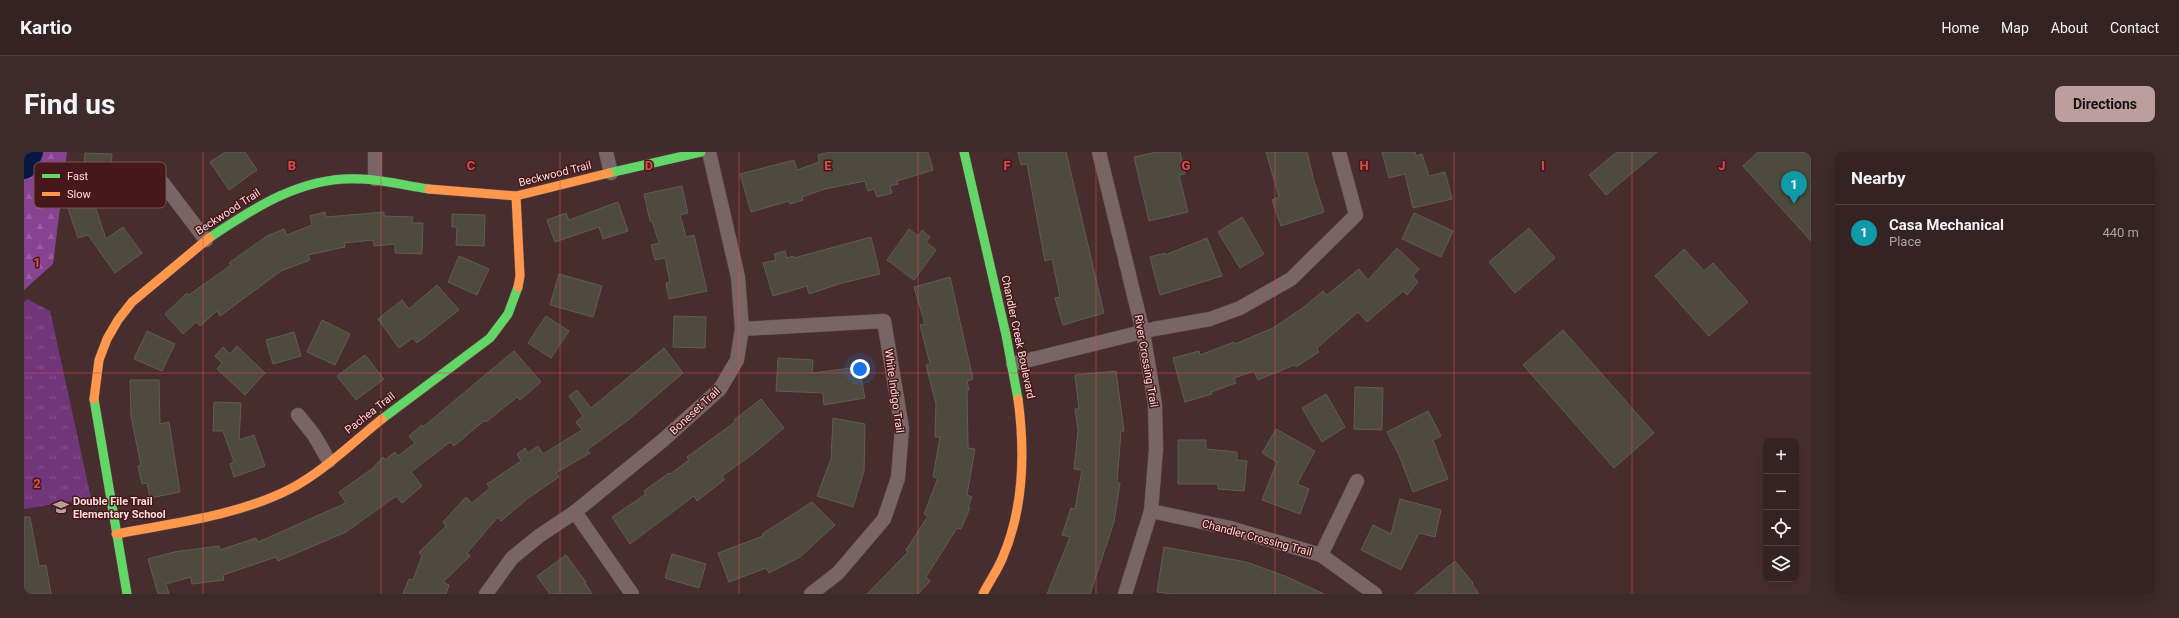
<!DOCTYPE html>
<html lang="en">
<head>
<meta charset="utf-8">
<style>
	:root { --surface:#352222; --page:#3d2a2a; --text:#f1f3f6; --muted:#aaa4a5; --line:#4f3f40; --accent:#bc9e9e }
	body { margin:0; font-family:Roboto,sans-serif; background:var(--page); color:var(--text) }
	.controls { position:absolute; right:12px; bottom:12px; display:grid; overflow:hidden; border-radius:8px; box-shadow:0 4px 16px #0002 }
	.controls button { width:36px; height:36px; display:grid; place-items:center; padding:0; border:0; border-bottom:1px solid var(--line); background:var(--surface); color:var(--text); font:20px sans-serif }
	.you { position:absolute; left:836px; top:217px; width:14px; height:14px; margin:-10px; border:3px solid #fff; border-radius:50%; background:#1a73e8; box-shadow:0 0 0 6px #1a73e833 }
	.badge { display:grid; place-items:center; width:26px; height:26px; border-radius:50%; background:var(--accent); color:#fff; font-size:13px; font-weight:700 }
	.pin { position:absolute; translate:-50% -33px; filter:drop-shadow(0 1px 2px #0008) }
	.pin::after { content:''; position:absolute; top:21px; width:14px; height:12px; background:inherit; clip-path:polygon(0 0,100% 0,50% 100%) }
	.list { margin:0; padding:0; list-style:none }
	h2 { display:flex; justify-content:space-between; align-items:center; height:52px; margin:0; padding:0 16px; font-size:17px }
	h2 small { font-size:13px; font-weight:400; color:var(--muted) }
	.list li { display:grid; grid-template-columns:26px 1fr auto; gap:12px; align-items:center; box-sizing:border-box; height:56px; padding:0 16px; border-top:1px solid var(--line) }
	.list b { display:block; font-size:15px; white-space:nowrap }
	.list p { margin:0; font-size:13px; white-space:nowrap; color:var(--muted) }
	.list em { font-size:13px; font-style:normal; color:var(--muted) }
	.icon { flex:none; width:22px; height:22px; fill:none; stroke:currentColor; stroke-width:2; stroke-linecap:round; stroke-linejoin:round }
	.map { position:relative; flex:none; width:1787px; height:442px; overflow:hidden; border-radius:8px }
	header { display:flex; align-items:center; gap:24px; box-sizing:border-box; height:56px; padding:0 20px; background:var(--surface); border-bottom:1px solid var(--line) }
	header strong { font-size:19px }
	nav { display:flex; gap:22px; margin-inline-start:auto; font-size:14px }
	.intro { display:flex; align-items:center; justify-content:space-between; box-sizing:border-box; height:96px; padding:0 24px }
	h1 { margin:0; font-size:28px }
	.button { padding:10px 18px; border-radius:8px; background:var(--accent); color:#111; font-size:14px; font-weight:700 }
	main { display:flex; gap:24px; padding:0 24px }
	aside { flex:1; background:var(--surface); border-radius:8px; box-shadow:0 4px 16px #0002 }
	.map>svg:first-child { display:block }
	.forest { fill:url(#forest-firs) }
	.park { fill:url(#park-tufts) }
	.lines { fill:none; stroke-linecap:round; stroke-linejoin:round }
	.river { stroke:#061741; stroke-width:26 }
	.building { fill:#4e4b3e; stroke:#615c54 }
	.street-casing { stroke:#614a4a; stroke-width:15 }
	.fast-casing { stroke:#614a4a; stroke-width:10 }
	.slow-casing { stroke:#614a4a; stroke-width:10 }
	.street { stroke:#796565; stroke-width:14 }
	.fast { stroke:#63d668; stroke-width:9 }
	.slow { stroke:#ff974d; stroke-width:9 }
	.grid { fill:none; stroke:#dd4c4c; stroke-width:1; stroke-opacity:0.55 }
	.labels { text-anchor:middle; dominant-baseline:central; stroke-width:3; stroke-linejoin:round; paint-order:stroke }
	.street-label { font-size:11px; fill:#fbdbda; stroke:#47181a }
	.poi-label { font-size:11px; font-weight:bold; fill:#fbdbda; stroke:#47181a; text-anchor:start }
	.key { fill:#47181a; stroke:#7d5254; stroke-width:1 }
	.key-label { font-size:11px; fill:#fbdbda }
	.grid-label { font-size:13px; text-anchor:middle; font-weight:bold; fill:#dd4c4c; stroke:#47181a; stroke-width:3; stroke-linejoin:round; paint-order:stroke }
</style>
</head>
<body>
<header>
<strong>Kartio</strong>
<nav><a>Home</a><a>Map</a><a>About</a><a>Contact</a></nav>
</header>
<div class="intro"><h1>Find us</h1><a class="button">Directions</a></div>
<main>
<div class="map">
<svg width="1787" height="442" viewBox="0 0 1787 442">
	<defs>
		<pattern id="forest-firs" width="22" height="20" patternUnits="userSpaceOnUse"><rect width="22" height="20" fill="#874391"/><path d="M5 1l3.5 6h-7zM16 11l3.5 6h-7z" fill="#995ea0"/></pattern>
		<pattern id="park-tufts" width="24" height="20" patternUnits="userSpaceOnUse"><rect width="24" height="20" fill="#713679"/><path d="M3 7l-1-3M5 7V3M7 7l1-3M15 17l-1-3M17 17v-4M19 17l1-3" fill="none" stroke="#86528b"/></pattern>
	</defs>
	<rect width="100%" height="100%" fill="#472d2e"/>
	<!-- forest -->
	<polygon class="forest" points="0,0 43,0 29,112 0,138"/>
	<!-- park -->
	<polygon class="park" points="3,147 26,159 67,346 0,357 0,150"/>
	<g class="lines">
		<!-- river -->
		<polyline class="river" points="0,14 6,0"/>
	</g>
	<!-- building -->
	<g class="building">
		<polygon points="201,0 221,0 233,18 205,38 186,10"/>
		<polygon points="806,0 904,0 909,18 873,29 874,32 866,34 868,41 853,45 850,37 844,39 841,29 801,37 778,45 779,48 766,52 765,49 727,60 716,22 770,8 773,18 795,10 794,3"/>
		<polygon points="994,0 1042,0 1080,161 1039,173 1031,146 1036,145 1028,107 1021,109 1003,12 997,13"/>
		<polygon points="1133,0 1156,0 1161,22 1155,23 1164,60 1125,69 1110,5"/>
		<polygon points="1242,0 1283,0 1290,29 1300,60 1257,74 1248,48 1255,45"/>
		<polygon points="1358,0 1391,0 1392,4 1398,2 1405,24 1421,20 1428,47 1389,56 1381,22 1365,26"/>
		<polygon points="1593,0 1633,0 1582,43 1565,23"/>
		<polygon points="1734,0 1787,0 1787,89 1719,14"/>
		<polygon points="61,1 88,2 86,31 59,29"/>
		<polygon points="658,34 664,61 656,63 662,85 670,83 683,139 645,147 642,131 646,130 641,106 631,108 627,93 635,91 628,69 626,69 620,42"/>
		<polygon points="68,45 82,87 99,75 118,101 91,121 64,83 54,86 43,53"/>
		<polygon points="594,50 604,79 579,87 575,75 531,90 523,68 542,61 545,68"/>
		<polygon points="301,60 302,65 360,60 360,64 389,65 388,71 399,71 398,102 371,101 371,92 350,94 349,88 320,91 321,95 284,103 286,108 257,119 196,164 193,159 176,174 172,170 159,182 141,162 163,141 165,143 207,113 205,111 243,84 260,77 263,83 288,73 286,64"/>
		<polygon points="1390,61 1429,79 1417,105 1378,87"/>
		<polygon points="428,62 461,63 460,94 432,93 433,75 428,75"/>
		<polygon points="1218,65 1240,102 1216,116 1194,80"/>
		<polygon points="1505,76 1531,106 1491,141 1465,110"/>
		<polygon points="885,77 894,84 898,78 906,85 902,90 912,98 890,128 863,108"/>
		<polygon points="847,85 856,122 818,131 785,142 783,134 749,144 739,111 752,108 750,102 761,99 763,106 769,104 770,106"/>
		<polygon points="1183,86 1198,124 1136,143 1126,105 1141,101 1141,103"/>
		<polygon points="1373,96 1395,117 1389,124 1394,130 1383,143 1379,139 1343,170 1334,160 1293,196 1295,200 1272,215 1270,213 1234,228 1230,219 1210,226 1212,231 1187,240 1188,242 1161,250 1149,206 1175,199 1176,203 1210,190 1211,192 1249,176 1280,155 1299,139 1303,143 1335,117 1344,128"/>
		<polygon points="1660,97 1680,119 1689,111 1724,150 1685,184 1631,124"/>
		<polygon points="435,104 465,117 453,143 424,130"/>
		<polygon points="535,122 578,134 569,165 526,153"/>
		<polygon points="926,125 949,227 943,229 945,238 943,238 944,296 951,297 943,343 948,345 944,355 946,356 937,377 933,376 902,425 906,429 894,442 843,442 884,400 882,398 904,364 900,362 914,326 909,325 916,285 911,285 912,252 902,213 906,212 896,173 901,172 890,135"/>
		<polygon points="413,133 435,158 393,191 389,186 375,196 354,167 378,148 385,157"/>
		<polygon points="522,164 545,179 527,206 504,191"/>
		<polygon points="650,164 682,165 681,196 649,195"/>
		<polygon points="298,168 326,182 311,213 283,200"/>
		<polygon points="1539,178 1630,281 1590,316 1499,213"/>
		<polygon points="123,179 151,192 138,219 110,207"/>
		<polygon points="270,180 277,204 249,212 242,188"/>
		<polygon points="213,194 241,221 221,243 193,217 198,211 191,204 199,195 206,202"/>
		<polygon points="640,196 659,221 603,269 563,298 566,301 532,321 535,325 503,347 477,369 474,365 443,401 446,404 419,430 425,433 422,442 379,442 385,427 389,428 398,404 395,400 422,374 419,370 442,345 448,351 466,336 463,332 497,309 493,302 501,296 504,301 514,294 519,302 558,278 552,270 559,264 545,244 553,238 567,256"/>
		<polygon points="490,199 517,230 496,248 493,245 462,270 461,268 430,294 426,290 387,320 398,334 378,351 372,344 322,380 254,409 252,405 199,423 200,428 168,432 167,425 142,432 145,442 134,442 124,407 150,400 195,394 196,398 232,386 234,390 322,351 315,340 349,316 359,305 361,308 371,300 374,304 391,291 385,284 398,273 399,275"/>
		<polygon points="341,203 360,227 332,248 313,224"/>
		<polygon points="754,206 789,208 788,221 835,215 841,246 800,253 799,241 752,239"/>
		<polygon points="1092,219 1100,279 1097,279 1093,331 1096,331 1090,370 1066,442 1023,442 1046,385 1038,383 1047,356 1051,357 1058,318 1050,317 1054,278 1051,257 1055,257 1051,223"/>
		<polygon points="106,228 135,228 136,272 145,270 156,340 126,346 123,331 118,332 114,314 117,314 107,264"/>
		<polygon points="1331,235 1359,236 1358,278 1330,277"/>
		<polygon points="1302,242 1321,275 1298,290 1278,256"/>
		<polygon points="737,247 760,276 729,302 698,324 700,328 673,349 670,344 606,392 588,365 622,342 620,339 645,321 646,322 665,308 663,305 711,270 710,268"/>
		<polygon points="190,250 217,251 215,288 230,283 241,314 210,325 206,312 210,310 199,279 189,279"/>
		<polygon points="1404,259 1417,284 1409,288 1424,327 1389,340 1375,303 1363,280"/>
		<polygon points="809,266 841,272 840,319 829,355 793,344 807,307"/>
		<polygon points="1252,277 1291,299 1273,332 1285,337 1276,362 1238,348 1253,310 1238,301"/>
		<polygon points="1154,288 1182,288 1182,297 1213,300 1213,308 1223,309 1220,339 1194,337 1194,332 1154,332"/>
		<polygon points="1376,347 1417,358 1411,385 1395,381 1377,418 1337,398 1349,373 1367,382"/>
		<polygon points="788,350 811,373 776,405 745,421 742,416 705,430 694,401 739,384 738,382"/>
		<polygon points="0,365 6,365 15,414 22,413 27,442 0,442"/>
		<polygon points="1140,395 1222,410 1261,424 1300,442 1148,442 1133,440"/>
		<polygon points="648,402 682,412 675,436 641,426"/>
		<polygon points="542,403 562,430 561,431 568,442 526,442 513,424"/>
		<polygon points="1431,409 1449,431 1448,432 1455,442 1391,442"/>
	</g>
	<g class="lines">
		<defs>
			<g id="street">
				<polyline points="582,0 587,21"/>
				<polyline points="1075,0 1119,180 1131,252 1132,297 1127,359 1101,442"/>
				<polyline points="351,27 351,0"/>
				<polyline points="138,30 182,88"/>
				<polyline points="718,177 860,169 878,276 874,326 860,367 814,421 787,442"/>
				<polyline points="989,212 1130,177 1186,167 1216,156 1267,127 1332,63 1315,0"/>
				<polyline points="274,263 290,283 305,309"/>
				<polyline points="1127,359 1206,376 1297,403 1351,442"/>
				<polyline points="551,360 608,442"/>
				<polyline points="1297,403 1333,329"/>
				<polyline points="462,442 488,406 515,384 551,360 638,289 696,237 713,208 718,177 714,125 685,0"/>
			</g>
			<g id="fast">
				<polyline points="940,0 982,183 994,247"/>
				<polyline points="585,21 677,0"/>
				<path d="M185,86c46,-31 95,-63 153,-59 23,1 45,7 67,10"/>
				<polyline points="70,247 103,442"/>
				<polyline points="358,267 466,186 484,162 494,135"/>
			</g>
			<g id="slow">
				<polyline points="405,37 492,44 585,21"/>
				<polyline points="492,44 496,124 494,135"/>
				<polyline points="70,247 75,208 83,187 94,168 108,150 185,86"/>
				<path d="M92,382c58,-11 121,-18 174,-45 33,-17 63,-47 92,-70"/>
				<path d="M959,442c6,-12 14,-23 19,-35 22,-50 23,-108 16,-160"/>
			</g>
		</defs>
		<!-- street casing -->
		<use href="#street" class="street-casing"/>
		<!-- fast casing -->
		<use href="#fast" class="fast-casing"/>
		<!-- slow casing -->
		<use href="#slow" class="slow-casing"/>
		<!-- street -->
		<use href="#street" class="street"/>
		<!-- fast -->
		<use href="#fast" class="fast"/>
		<!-- slow -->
		<use href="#slow" class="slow"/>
	</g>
	<!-- grid -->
	<path class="grid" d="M179,0v442M357,0v442M536,0v442M715,0v442M894,0v442M1072,0v442M1251,0v442M1430,0v442M1608,0v442M0,221h1787"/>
	<!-- icons -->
	<defs>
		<symbol id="school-bare" viewBox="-9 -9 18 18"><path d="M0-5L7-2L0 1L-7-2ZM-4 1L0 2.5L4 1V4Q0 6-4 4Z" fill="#bc9e9e" stroke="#47181a" stroke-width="2.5" paint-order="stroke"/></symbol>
	</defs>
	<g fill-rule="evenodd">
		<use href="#school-bare" x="26" y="344" width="22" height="22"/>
	</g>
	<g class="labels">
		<!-- street labels -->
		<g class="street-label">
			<text transform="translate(531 22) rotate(-14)">Beckwood Trail</text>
			<text transform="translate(204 60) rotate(-33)">Beckwood Trail</text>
			<text transform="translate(994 185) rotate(78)">Chandler Creek Boulevard</text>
			<text transform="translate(1122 209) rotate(80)">River Crossing Trail</text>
			<text transform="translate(870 239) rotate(82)">White Indigo Trail</text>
			<text transform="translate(671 259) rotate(-43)">Boneset Trail</text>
			<text transform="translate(346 261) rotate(-38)">Pachea Trail</text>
			<text transform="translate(1233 386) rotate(15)">Chandler Crossing Trail</text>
		</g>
		<!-- poi labels -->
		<g class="poi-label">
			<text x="49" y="349">Double File Trail<tspan x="49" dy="13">Elementary School</tspan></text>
		</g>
	</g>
	<!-- legend -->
	<rect x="10" y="10" width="132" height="46" rx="6" class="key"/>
	<rect x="18" y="22" width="18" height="4" fill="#63d668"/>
	<rect x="18" y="40" width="18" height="4" fill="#ff974d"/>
	<g class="key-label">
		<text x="43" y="28">Fast</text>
		<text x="43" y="46">Slow</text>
	</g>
	<g class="grid-label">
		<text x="268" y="18">B</text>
		<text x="447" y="18">C</text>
		<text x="625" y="18">D</text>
		<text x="804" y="18">E</text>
		<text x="983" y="18">F</text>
		<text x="1162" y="18">G</text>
		<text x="1340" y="18">H</text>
		<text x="1519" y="18">I</text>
		<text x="1698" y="18">J</text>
		<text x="13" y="115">1</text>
		<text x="13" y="336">2</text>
	</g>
</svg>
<div class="controls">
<button>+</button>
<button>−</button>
<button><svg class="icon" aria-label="locate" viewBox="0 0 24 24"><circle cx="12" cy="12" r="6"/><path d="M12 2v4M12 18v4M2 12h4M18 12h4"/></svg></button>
<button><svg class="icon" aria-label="layers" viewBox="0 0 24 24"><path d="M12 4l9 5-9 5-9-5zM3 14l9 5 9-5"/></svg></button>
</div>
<div class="you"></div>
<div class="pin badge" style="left:1770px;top:52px;background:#0f9aa8">1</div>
</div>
<aside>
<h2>Nearby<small></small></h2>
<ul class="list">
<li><span class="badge" style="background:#0f9aa8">1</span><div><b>Casa Mechanical</b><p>Place</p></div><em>440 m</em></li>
</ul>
</aside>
</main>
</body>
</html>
